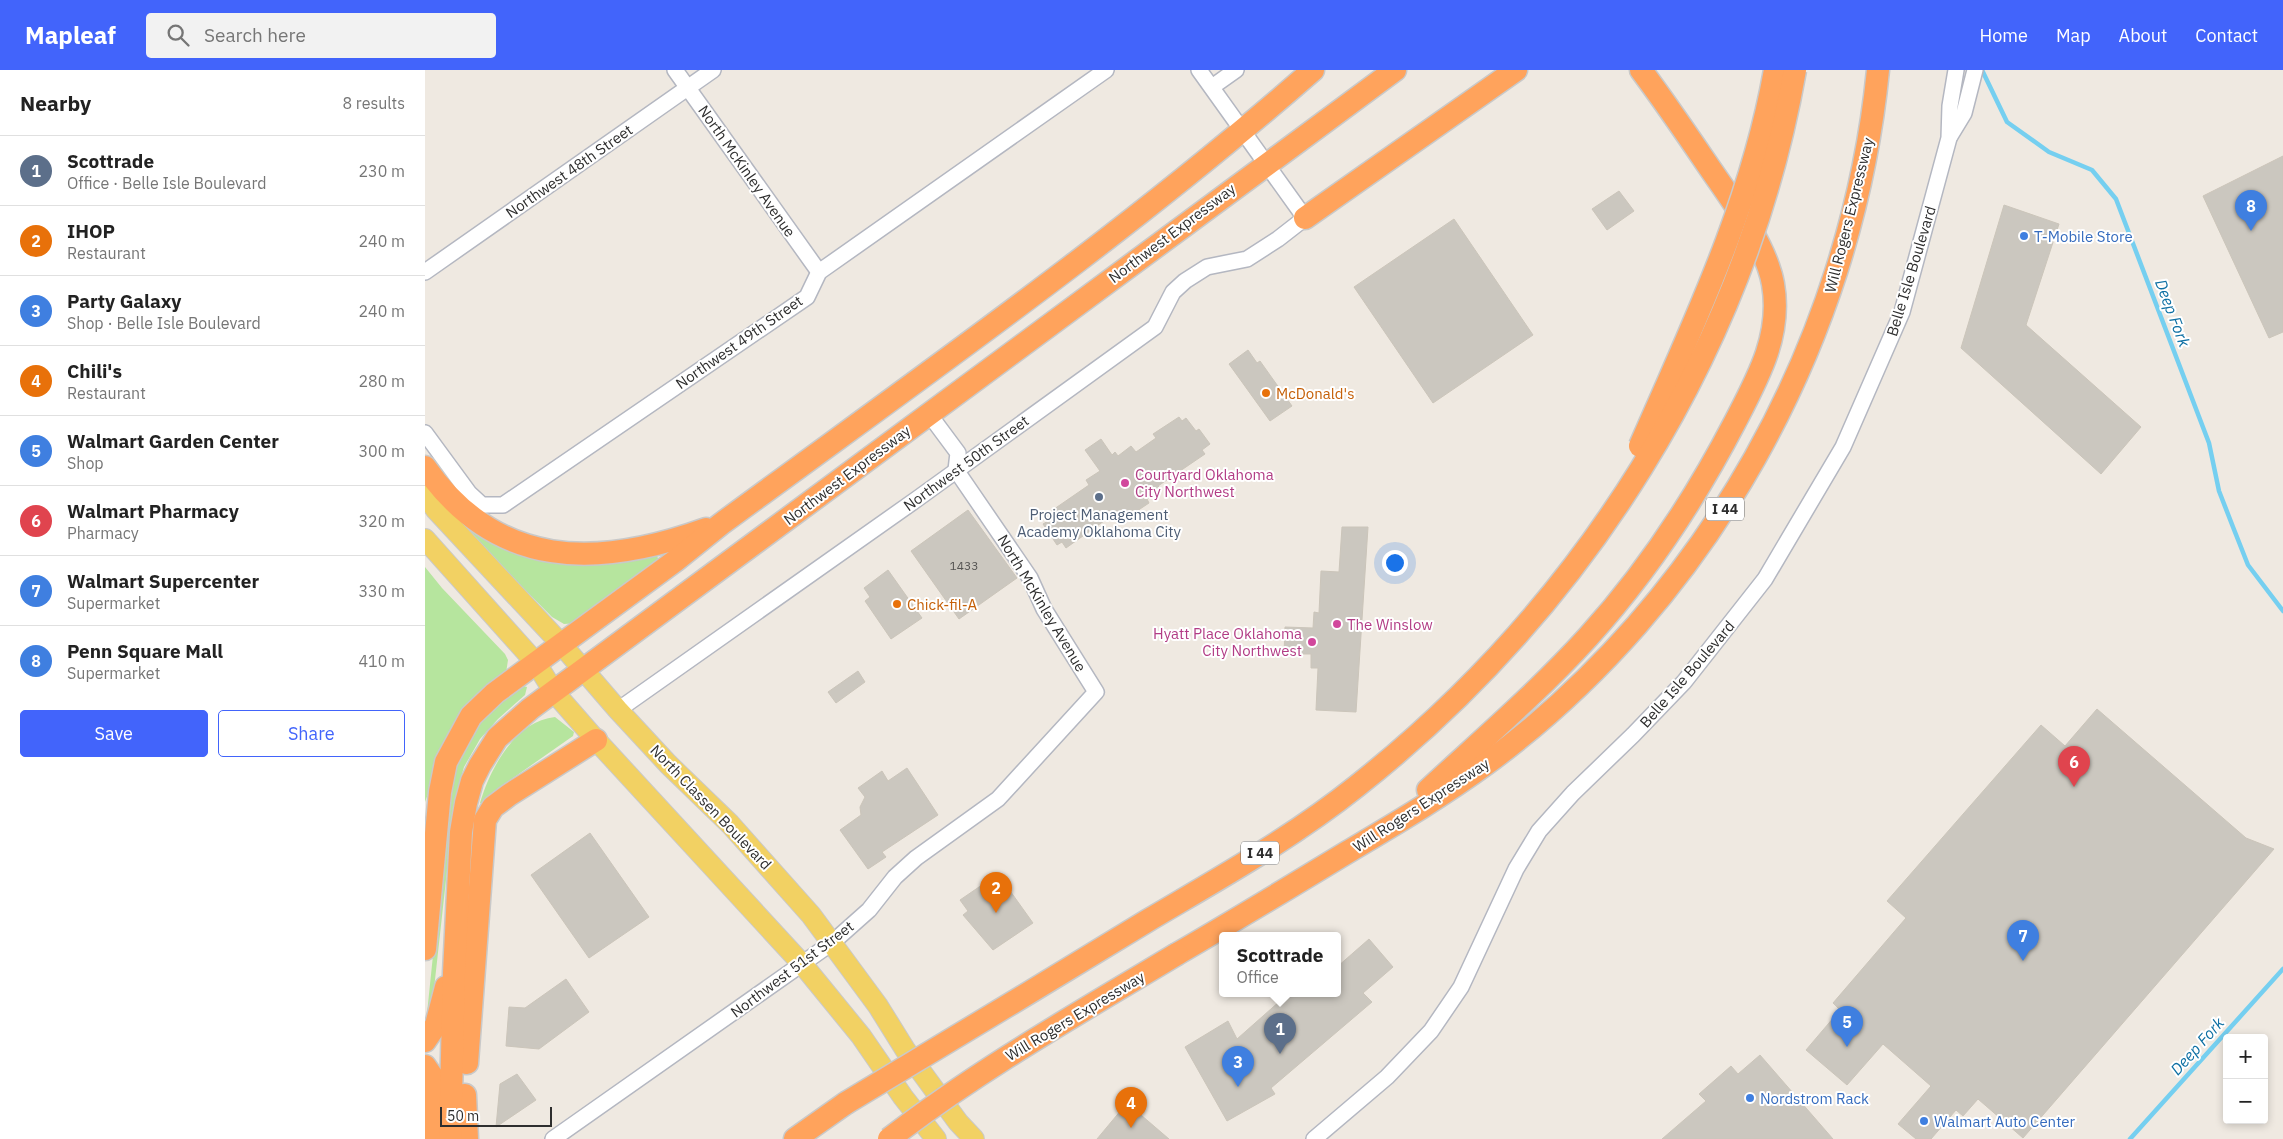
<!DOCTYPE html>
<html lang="en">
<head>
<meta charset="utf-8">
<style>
	:root { --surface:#fff; --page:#f2f2f2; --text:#222; --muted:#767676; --line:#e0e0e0; --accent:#4264fb }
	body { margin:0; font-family:"IBM Plex Sans",sans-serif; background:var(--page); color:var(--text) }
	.controls { position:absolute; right:15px; bottom:15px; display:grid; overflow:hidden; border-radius:5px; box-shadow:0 2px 8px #0003 }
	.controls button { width:45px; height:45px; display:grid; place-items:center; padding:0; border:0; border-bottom:1px solid var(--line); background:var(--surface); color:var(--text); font:25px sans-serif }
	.scale { position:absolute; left:15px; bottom:12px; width:112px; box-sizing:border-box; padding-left:5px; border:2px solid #2e2e2e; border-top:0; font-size:14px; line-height:18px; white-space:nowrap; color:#2e2e2e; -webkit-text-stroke:4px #fff; paint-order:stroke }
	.you { position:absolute; left:969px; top:492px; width:18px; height:18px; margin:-12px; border:4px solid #fff; border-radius:50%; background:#1a73e8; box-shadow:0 0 0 8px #1a73e833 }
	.badge { display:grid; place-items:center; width:32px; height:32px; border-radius:50%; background:var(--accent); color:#fff; font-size:16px; font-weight:700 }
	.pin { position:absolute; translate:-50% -41px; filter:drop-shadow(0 1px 2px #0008) }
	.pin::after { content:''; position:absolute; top:26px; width:18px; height:15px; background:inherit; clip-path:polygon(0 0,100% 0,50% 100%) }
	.popup { position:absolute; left:794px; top:862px; width:122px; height:65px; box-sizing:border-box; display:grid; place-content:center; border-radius:5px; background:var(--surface); filter:drop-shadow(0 1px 4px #0005); font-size:16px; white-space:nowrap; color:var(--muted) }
	.popup b { font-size:19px; color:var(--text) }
	.popup::after { content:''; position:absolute; left:50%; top:100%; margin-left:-10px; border:10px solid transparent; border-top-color:var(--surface) }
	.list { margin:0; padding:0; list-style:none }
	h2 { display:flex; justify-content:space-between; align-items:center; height:65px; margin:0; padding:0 20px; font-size:21px }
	h2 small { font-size:16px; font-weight:400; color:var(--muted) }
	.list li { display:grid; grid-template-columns:32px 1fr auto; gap:15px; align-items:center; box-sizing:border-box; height:70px; padding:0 20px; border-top:1px solid var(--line) }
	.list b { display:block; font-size:19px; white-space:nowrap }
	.list p { margin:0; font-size:16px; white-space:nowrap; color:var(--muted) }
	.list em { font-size:16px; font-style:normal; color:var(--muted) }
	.actions { display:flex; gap:10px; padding:15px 20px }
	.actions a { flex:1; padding:11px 0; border:1px solid var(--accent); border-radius:5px; text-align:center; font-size:18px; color:var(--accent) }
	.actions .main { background:var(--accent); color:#fff }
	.icon { flex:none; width:28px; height:28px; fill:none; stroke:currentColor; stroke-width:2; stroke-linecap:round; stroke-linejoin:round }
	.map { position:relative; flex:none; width:1858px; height:1069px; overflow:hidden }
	header { display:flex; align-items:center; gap:30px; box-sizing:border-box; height:70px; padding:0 25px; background:var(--accent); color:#fff }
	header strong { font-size:24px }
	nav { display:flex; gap:28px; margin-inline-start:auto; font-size:18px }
	.search { width:350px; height:45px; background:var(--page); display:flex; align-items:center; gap:12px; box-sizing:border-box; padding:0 18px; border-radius:5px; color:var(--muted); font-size:19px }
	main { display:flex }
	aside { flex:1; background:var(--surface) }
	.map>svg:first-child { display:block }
	.green { fill:#b6e59e }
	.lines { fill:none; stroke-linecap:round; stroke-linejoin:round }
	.stream { stroke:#75cff0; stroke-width:4.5 }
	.building { fill:#cbc7bf; stroke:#cbc5ba }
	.minor-casing { stroke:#b4b7c1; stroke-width:18 }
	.major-casing { stroke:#c9c9c9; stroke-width:22 }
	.highway-casing { stroke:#c9c9c9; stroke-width:25 }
	.minor { stroke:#fff; stroke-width:15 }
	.major { stroke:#f2d163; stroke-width:20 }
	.highway { stroke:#ffa35c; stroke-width:22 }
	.highway-bridge-casing { stroke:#c9c9c9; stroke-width:25; stroke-linecap:butt }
	.highway-bridge { stroke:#ffa35c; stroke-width:22 }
	.shop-dot { fill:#3f7fe0; stroke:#fff; stroke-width:2 }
	.food-dot { fill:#e8710a; stroke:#fff; stroke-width:2 }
	.hotel-dot { fill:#d1479c; stroke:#fff; stroke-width:2 }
	.service-dot { fill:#5c6f8a; stroke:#fff; stroke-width:2 }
	.labels { text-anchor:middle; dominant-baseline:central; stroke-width:4; stroke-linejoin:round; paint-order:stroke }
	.number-label { font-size:12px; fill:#555452 }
	.shield { fill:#fff; stroke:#6d6d6d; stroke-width:1 }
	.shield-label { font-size:14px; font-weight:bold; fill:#2e2e2e }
	.street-label { font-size:15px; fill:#2e2e2e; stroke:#fff }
	.shop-label { font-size:15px; fill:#366cbe; stroke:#fff; text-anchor:start }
	.food-label { font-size:15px; fill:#c56008; stroke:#fff; text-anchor:start }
	.hotel-label { font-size:15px; fill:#b23c85; stroke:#fff; text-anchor:start }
	.service-label { font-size:15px; fill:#4e5e75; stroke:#fff }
	.water-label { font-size:16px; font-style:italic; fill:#0d6fa3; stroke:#fff }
</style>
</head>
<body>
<header>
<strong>Mapleaf</strong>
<div class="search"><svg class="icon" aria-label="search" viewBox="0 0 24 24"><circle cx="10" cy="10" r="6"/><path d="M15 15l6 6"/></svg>Search here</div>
<nav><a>Home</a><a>Map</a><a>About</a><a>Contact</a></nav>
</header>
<main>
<aside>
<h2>Nearby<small>8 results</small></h2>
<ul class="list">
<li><span class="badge" style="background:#5c6f8a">1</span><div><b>Scottrade</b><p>Office · Belle Isle Boulevard</p></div><em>230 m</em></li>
<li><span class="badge" style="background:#e8710a">2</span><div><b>IHOP</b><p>Restaurant</p></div><em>240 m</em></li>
<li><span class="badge" style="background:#3f7fe0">3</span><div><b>Party Galaxy</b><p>Shop · Belle Isle Boulevard</p></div><em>240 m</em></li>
<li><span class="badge" style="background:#e8710a">4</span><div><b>Chili's</b><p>Restaurant</p></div><em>280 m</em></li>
<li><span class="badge" style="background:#3f7fe0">5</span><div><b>Walmart Garden Center</b><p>Shop</p></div><em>300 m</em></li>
<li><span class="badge" style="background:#e0444e">6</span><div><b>Walmart Pharmacy</b><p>Pharmacy</p></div><em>320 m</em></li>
<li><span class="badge" style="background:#3f7fe0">7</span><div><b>Walmart Supercenter</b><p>Supermarket</p></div><em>330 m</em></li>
<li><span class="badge" style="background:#3f7fe0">8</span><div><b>Penn Square Mall</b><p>Supermarket</p></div><em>410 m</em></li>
</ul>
<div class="actions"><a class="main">Save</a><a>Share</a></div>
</aside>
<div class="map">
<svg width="1858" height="1069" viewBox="0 0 1858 1069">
	<rect width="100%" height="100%" fill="#efe9e1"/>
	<!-- green -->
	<g class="green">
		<polygon points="46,457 172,494 207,491 232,485 234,492 153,553 139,554 127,547 42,461"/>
		<polygon points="0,497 17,518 80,584 83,590 81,603 22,673 0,732"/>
		<polygon points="94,615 102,617 100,625 73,649 55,669 39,697 30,728 7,937 1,953 26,711 32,692 54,649"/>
		<path d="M130,647l19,15 -1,4 -80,56 -9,13 -4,-2c10,-34 35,-82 75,-86z"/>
	</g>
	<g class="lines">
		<!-- stream -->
		<g class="stream">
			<polyline points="1557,0 1582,52 1624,82 1667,100 1691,129 1784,373 1794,421 1808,457 1823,495 1858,541"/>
			<polyline points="1705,1069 1858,899"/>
		</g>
	</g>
	<!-- building -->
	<g class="building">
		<polygon points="1858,86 1858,262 1844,268 1778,126"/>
		<polygon points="1194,121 1209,141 1182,160 1167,139"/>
		<polygon points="1579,135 1634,154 1601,255 1716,357 1676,404 1536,278"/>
		<polygon points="1029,149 1108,265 1008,333 929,217"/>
		<polygon points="823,280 832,293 835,291 867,336 845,351 804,294"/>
		<polygon points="754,347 757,351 761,348 771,361 774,359 785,374 777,380 780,384 733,416 736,419 722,429 724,433 706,445 703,441 689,451 686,446 641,478 637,472 632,475 618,454 623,451 619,446 664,415 661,410 675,401 660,380 676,369 687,385 690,382 693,386 706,376 711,382 731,368 728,364"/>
		<polygon points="543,440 592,508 534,549 486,481"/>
		<polygon points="917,457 943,457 931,642 891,640 893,598 886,598 886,584 859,584 860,557 888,558 889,542 894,543 896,501 914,502"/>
		<polygon points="463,500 497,548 466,569 440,531 445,527 439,518"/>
		<polygon points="433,601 440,612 411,633 403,622"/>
		<polygon points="1672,639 1821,768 1849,779 1598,1068 1553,1029 1538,1046 1531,1040 1506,1069 1491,1069 1473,1054 1506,1016 1458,974 1422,1015 1381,980 1415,940 1408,933 1481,848 1462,831 1616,655 1640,676"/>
		<polygon points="482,698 513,745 457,782 461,787 443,799 415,760 436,745 435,737 440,727 433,718 457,701 463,711"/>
		<polygon points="165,763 224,847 164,888 106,805"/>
		<polygon points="573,804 608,853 568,880 538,845 543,841 535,830"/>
		<polygon points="944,869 968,897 938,923 947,932 846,1018 850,1024 802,1051 760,977 803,951 812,969 864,923 912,923 912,897"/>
		<polygon points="141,909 164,942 114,979 81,976 84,937 100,938"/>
		<polygon points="1335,985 1408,1069 1237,1069 1281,1031 1274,1024 1306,996 1313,1004"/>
		<polygon points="92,1004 111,1030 71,1057 75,1014"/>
		<polygon points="702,1033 744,1069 672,1069"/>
	</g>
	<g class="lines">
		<defs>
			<g id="minor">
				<polyline points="250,0 394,202"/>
				<polyline points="787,17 811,0"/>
				<polyline points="1525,66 1539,43 1550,0"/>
				<polyline points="0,202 288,0"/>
				<polyline points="0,363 44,423 57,435 78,435 382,227 394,202 681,0"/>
				<polyline points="193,640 492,429 730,257 748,222 760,211 782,197 822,189 853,169 880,148 774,0"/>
				<polyline points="128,1069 408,872 444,840 470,807 491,788 573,729 671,622 619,539 605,508 531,400 533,383 504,344"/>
				<polyline points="889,1069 962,1007 1006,961 1036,917 1091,799 1114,761 1148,723 1208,665 1259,612 1340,509 1418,377 1477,242 1524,68 1525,36 1531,0"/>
			</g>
			<g id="major">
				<polyline points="0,424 11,440 137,575 193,640 243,694 305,754 386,845 453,936 481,981 533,1052 549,1069"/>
				<polyline points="0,469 111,593 129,622 171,670 378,895 436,966 478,1027 511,1069"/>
			</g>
			<g id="highway">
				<polyline points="880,148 1091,0"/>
				<path d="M0,397c72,103 173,101 281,62"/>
				<path d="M1003,720c54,-50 110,-98 160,-153 58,-64 107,-138 147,-215 23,-44 47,-87 38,-138 -7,-40 -43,-86 -66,-120 -21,-31 -43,-63 -66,-94"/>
				<path d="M0,879l15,-157 6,-30 25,-46 24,-23 180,-132 46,-37c200,-147 405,-290 592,-454"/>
				<path d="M752,884c57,-33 113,-67 169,-101 47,-28 95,-56 140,-89 221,-163 365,-421 392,-694"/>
				<polyline points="0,971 11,955 21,917"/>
				<polyline points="42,993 60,750 68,737 84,725 171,670"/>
				<polyline points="0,996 9,1009 5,1063 7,1069"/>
				<polyline points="40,1025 42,1069"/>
				<polyline points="25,1069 29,903 36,762 41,733 47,711 55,695 72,668 105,639 970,0"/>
				<polyline points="370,1069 421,1033"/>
			</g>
		</defs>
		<!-- minor casing -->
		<use href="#minor" class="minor-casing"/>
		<!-- major casing -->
		<use href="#major" class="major-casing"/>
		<!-- highway casing -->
		<use href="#highway" class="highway-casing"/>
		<!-- minor -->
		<use href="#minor" class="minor"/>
		<!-- major -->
		<use href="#major" class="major"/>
		<!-- highway -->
		<use href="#highway" class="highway"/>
		<defs>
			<g id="highway-bridge">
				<path d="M1215,376c53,-121 112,-244 135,-376"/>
				<path d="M421,1033c100,-60 201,-121 301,-182 71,-42 145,-83 210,-135 225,-178 388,-432 438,-716"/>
				<path d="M464,1069c91,-70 190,-126 288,-185"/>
			</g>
		</defs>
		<!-- highway-bridge casing -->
		<use href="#highway-bridge" class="highway-bridge-casing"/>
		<!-- highway-bridge -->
		<use href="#highway-bridge" class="highway-bridge"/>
	</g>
	<!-- markers -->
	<g class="shop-dot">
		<circle cx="1599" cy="166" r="5"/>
		<circle cx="1325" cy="1028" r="5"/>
		<circle cx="1499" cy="1051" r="5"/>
	</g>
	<g class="food-dot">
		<circle cx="841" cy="323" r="5"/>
		<circle cx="472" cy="534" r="5"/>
	</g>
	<g class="hotel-dot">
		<circle cx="700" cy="413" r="5"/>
		<circle cx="912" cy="554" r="5"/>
		<circle cx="887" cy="572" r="5"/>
	</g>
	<circle class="service-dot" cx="674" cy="427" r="5"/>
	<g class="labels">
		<!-- number labels -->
		<g class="number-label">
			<text x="539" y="495">1433</text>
		</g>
		<!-- shield labels -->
		<g class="shield">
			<rect x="1281" y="427.5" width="38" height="23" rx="4"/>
			<rect x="816" y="771.5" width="38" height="23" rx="4"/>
		</g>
		<g class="shield-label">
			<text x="1300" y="439">I 44</text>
			<text x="835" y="783">I 44</text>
		</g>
		<!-- street labels -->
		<g class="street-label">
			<text transform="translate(144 101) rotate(-35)">Northwest 48th Street</text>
			<text transform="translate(322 101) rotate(55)">North McKinley Avenue</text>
			<text transform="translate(1424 145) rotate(-76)">Will Rogers Expressway</text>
			<text transform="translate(747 163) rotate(-37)">Northwest Expressway</text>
			<text transform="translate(1486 201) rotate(-73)">Belle Isle Boulevard</text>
			<text transform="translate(314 272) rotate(-35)">Northwest 49th Street</text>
			<text transform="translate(541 393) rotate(-36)">Northwest 50th Street</text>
			<text transform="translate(422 405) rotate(-37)">Northwest Expressway</text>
			<text transform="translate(617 533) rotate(59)">North McKinley Avenue</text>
			<text transform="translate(1262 604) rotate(-49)">Belle Isle Boulevard</text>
			<text transform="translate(996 735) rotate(-33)">Will Rogers Expressway</text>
			<text transform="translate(286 737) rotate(46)">North Classen Boulevard</text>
			<text transform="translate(367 899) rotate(-37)">Northwest 51st Street</text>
			<text transform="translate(650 946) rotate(-31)">Will Rogers Expressway</text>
		</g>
		<!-- shop labels -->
		<g class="shop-label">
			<text x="1609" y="166">T-Mobile Store</text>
			<text x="1335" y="1028">Nordstrom Rack</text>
			<text x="1509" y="1051">Walmart Auto Center</text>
		</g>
		<!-- food labels -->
		<g class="food-label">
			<text x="851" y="323">McDonald's</text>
			<text x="482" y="534">Chick-fil-A</text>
		</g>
		<!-- hotel labels -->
		<g class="hotel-label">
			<text x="710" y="404">Courtyard Oklahoma<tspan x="710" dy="17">City Northwest</tspan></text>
			<text x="922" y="554">The Winslow</text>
			<text x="877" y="563" text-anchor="end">Hyatt Place Oklahoma<tspan x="877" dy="17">City Northwest</tspan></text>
		</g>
		<!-- service labels -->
		<g class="service-label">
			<text x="674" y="444">Project Management<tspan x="674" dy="17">Academy Oklahoma City</tspan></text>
		</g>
		<!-- water labels -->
		<g class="water-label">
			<text transform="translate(1748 243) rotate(69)">Deep Fork</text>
			<text transform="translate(1772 976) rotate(-48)">Deep Fork</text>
		</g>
	</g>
</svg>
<div class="controls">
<button>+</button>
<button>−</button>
</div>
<div class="scale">50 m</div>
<div class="you"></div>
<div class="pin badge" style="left:855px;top:984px;background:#5c6f8a">1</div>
<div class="popup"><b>Scottrade</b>Office</div>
<div class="pin badge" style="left:571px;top:843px;background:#e8710a">2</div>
<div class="pin badge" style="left:813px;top:1017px;background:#3f7fe0">3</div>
<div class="pin badge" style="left:706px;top:1058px;background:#e8710a">4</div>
<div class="pin badge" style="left:1422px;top:977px;background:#3f7fe0">5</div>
<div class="pin badge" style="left:1649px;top:717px;background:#e0444e">6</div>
<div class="pin badge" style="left:1598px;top:891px;background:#3f7fe0">7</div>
<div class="pin badge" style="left:1826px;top:161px;background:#3f7fe0">8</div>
</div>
</main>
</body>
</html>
